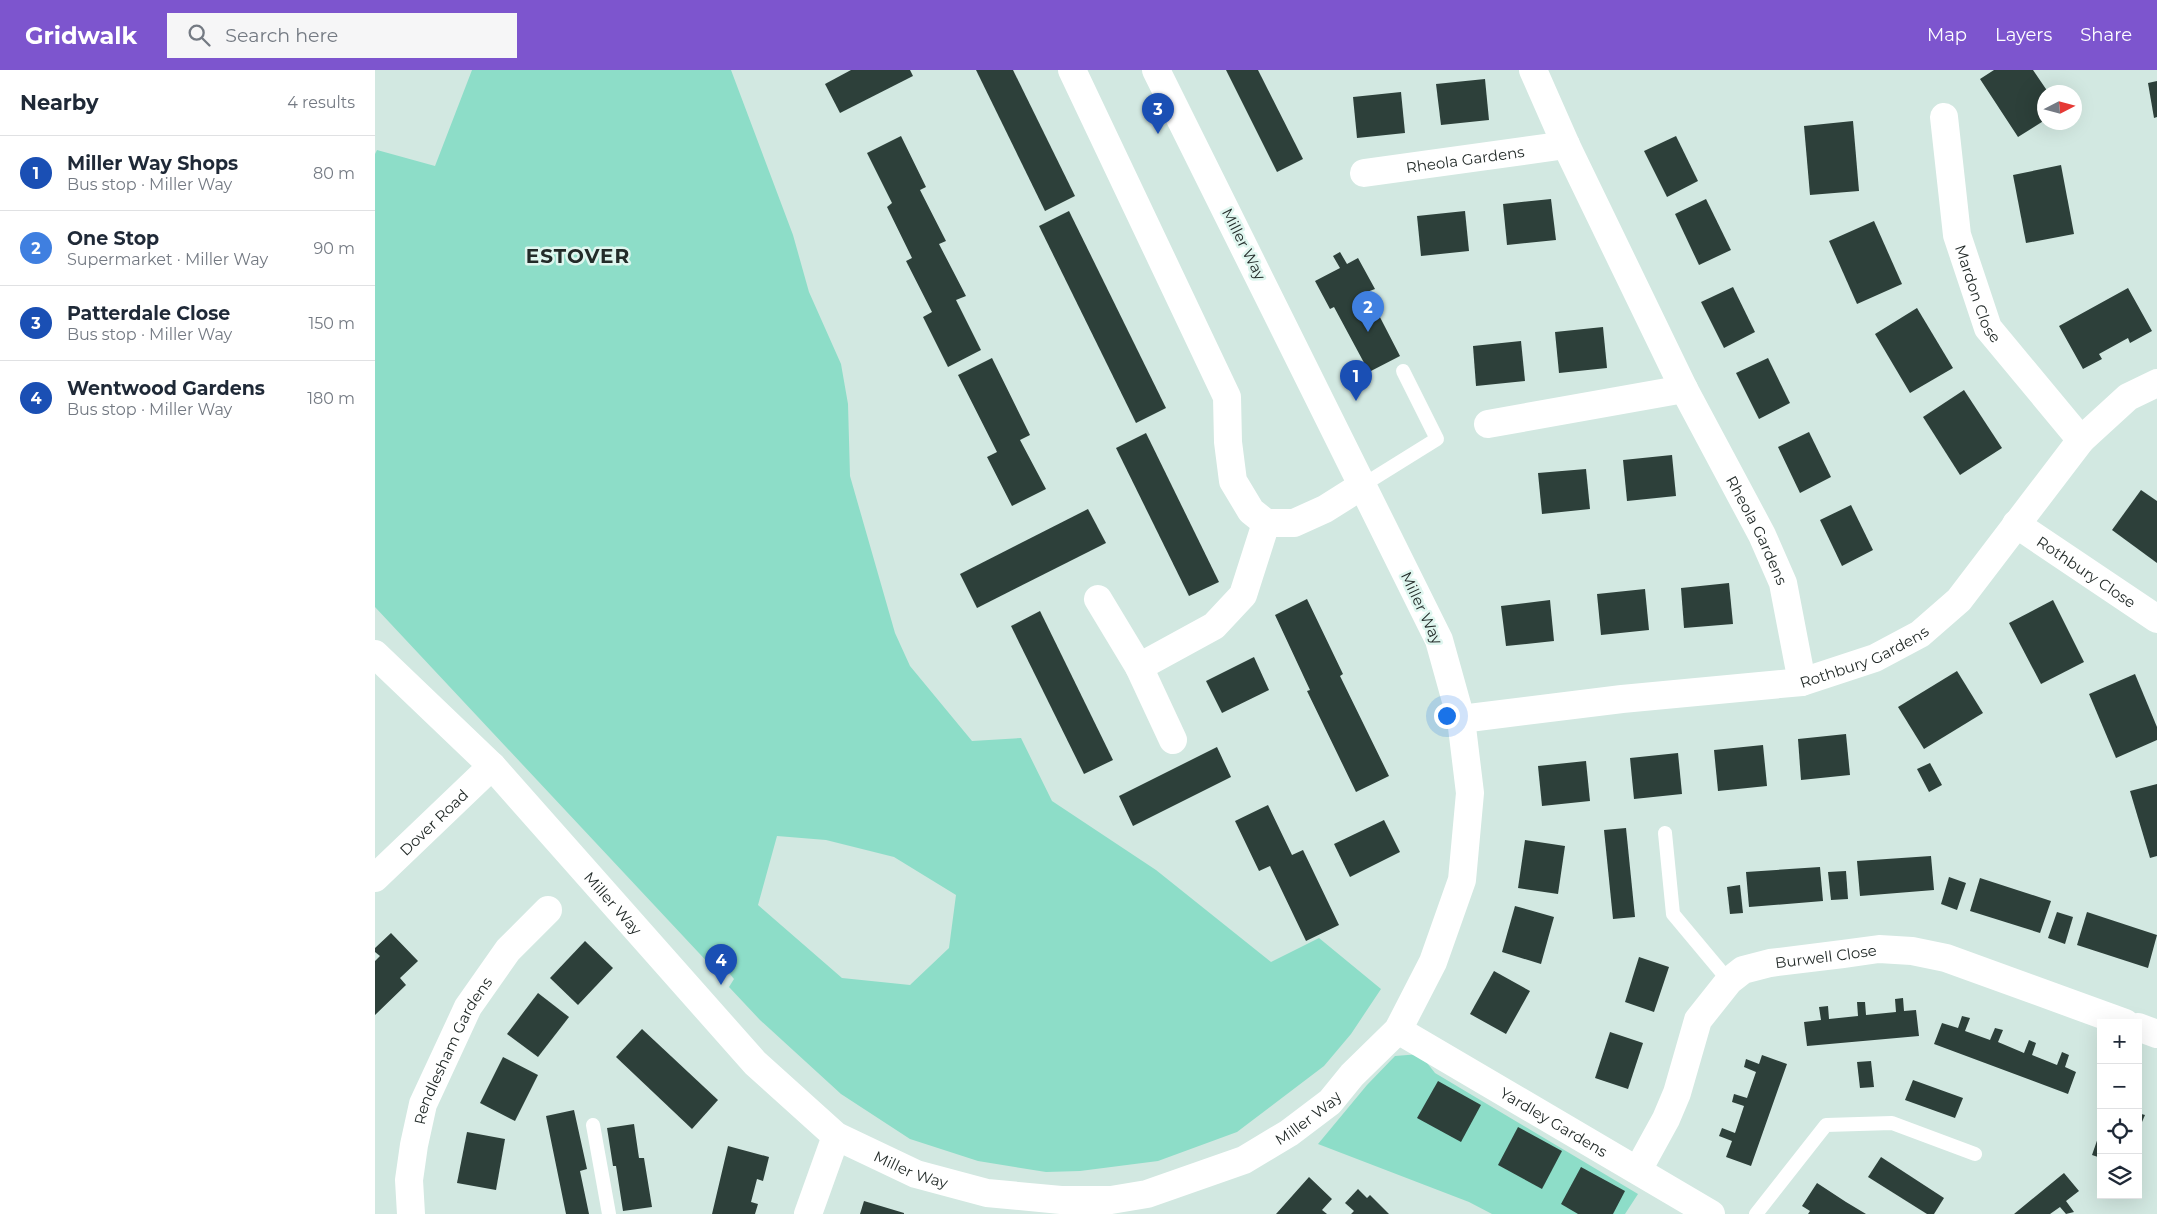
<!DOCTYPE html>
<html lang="en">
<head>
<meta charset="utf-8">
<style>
	:root { --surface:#fff; --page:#f6f6f7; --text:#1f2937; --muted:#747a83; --line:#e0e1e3; --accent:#7d55ce }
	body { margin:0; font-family:Montserrat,sans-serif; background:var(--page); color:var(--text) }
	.controls { position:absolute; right:15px; bottom:15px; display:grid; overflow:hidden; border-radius:0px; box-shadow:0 5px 20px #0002 }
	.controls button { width:45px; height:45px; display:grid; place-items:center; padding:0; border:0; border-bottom:1px solid var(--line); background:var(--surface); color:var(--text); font:25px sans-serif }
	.compass { position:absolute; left:1662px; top:15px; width:45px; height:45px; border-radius:50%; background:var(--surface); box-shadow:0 5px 20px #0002; rotate:84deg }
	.you { position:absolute; left:1071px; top:645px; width:18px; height:18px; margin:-12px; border:4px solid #fff; border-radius:50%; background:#1a73e8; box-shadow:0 0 0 8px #1a73e833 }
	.badge { display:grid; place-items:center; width:32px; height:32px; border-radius:50%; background:var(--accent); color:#fff; font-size:16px; font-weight:700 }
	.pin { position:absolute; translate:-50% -41px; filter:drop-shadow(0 1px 2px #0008) }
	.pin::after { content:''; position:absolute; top:26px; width:18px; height:15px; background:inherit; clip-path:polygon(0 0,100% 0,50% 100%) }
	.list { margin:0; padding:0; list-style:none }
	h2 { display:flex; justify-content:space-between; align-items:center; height:65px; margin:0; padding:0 20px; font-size:21px }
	h2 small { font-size:16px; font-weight:400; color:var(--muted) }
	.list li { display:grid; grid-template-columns:32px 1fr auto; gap:15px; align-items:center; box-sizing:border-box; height:75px; padding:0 20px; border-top:1px solid var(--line) }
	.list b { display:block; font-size:19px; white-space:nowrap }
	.list p { margin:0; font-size:16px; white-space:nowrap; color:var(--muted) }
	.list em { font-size:16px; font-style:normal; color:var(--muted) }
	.icon { flex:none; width:28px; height:28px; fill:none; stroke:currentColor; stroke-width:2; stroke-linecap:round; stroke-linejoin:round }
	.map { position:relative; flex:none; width:1782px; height:1144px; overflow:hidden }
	header { display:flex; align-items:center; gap:30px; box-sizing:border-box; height:70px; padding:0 25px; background:var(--accent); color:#fff }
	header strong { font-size:24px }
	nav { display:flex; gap:28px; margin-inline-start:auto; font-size:18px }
	.search { width:350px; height:45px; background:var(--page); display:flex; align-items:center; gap:12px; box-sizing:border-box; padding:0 18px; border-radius:0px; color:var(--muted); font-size:19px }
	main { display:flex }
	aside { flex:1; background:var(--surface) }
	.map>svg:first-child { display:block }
	.green { fill:#8dddc8; fill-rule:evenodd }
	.building { fill:#2d403a }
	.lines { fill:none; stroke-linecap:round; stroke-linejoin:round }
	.service { stroke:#fff; stroke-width:14 }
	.minor { stroke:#fff; stroke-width:28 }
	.tertiary { stroke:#fff; stroke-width:28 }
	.labels { text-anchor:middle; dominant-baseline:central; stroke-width:5; stroke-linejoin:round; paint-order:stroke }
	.street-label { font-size:15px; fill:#232b29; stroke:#dff6ef }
	.district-label { font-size:20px; font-weight:bold; letter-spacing:1px; fill:#232b29; stroke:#dff6ef }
</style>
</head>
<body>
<header>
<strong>Gridwalk</strong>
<div class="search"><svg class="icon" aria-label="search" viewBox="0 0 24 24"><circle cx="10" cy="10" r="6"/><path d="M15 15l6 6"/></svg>Search here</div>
<nav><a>Map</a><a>Layers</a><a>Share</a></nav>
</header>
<main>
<aside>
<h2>Nearby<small>4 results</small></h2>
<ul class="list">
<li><span class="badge" style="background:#1a4fb4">1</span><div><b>Miller Way Shops</b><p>Bus stop · Miller Way</p></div><em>80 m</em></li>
<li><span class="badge" style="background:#3f7fe0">2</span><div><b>One Stop</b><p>Supermarket · Miller Way</p></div><em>90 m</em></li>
<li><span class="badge" style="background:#1a4fb4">3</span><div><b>Patterdale Close</b><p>Bus stop · Miller Way</p></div><em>150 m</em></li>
<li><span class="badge" style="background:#1a4fb4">4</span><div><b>Wentwood Gardens</b><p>Bus stop · Miller Way</p></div><em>180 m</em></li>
</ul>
</aside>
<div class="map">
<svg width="1782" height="1144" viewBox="0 0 1782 1144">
	<rect width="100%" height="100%" fill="#d2e8e1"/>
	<!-- green -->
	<g class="green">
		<path d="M97,0h259l62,165 16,57 32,72 7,40 2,72 45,157 15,33 62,75 49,-3 31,63 104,69 115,92 48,-24 62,51 -30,45 -27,32 -87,66 -79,29 -78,10 -34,1 -68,-11 -68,-22 -69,-45 -81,-74 -31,-33 5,-8 -13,-16 -8,5 -338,-361v-453l2,-4 58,16zM402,766l49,4 68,17 62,38 -7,53 -39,37 -68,-7 -84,-73z"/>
		<polygon points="1045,984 1060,1003 1263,1124 1250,1144 1117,1144 1094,1132 943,1074 992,1015 1020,986"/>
	</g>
	<!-- building -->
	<g class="building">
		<polygon points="476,0 535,0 538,6 465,43 450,14"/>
		<polygon points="601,0 638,0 700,126 670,141"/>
		<polygon points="851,0 883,0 928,89 902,102"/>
		<polygon points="1619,0 1658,0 1673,22 1670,22 1670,50 1643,67 1605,9"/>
		<polygon points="1110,9 1114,50 1066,55 1061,14"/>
		<polygon points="1782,11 1782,47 1779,48 1773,13"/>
		<polygon points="1026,22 1030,63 982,68 978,27"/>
		<polygon points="1478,51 1484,121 1435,125 1429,56"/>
		<polygon points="526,66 551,117 545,120 571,171 564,174 591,226 581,230 606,280 573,297 548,247 557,242 531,191 537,188 512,137 517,133 492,83"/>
		<polygon points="1301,66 1323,111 1292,127 1269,81"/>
		<polygon points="1686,95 1699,164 1651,173 1638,105"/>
		<polygon points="1176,129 1181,170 1132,175 1128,134"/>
		<polygon points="1331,129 1356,180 1324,195 1300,144"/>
		<polygon points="694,141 791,338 761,353 664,156"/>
		<polygon points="1090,141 1094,181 1046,186 1042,146"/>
		<polygon points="1499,151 1527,214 1482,234 1454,171"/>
		<polygon points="965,182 972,194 983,188 1000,219 992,222 1025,286 994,302 959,237 955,239 940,211 965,198 958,186"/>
		<polygon points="1358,217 1380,262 1349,278 1326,232"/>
		<polygon points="1753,218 1777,261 1755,273 1753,268 1724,284 1727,289 1708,299 1684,256"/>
		<polygon points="1542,238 1578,298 1535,323 1500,264"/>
		<polygon points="1228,257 1232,298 1184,303 1180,262"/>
		<polygon points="1146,271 1150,311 1101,316 1098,276"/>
		<polygon points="617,288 655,365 645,370 671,419 637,436 612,387 622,382 583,305"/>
		<polygon points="1393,288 1415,333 1384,349 1361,303"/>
		<polygon points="1589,320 1627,378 1585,405 1548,347"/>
		<polygon points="1434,362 1456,407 1425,423 1403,377"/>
		<polygon points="771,363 844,512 814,526 741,378"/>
		<polygon points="1297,385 1301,426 1252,431 1248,390"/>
		<polygon points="1211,399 1215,439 1167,444 1163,403"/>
		<polygon points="1766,420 1782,431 1782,493 1737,460"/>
		<polygon points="1476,435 1498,480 1467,496 1445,450"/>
		<polygon points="713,439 731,473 602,538 585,504"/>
		<polygon points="1354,513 1358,554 1309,558 1306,518"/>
		<polygon points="1270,519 1274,560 1226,565 1222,524"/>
		<polygon points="932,529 968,604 965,606 1014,706 981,722 932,621 935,620 900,545"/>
		<polygon points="1175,530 1179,571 1131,576 1126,536"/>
		<polygon points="1678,530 1709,592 1666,614 1634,553"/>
		<polygon points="665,541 738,690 709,704 636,556"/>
		<polygon points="879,587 894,620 847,643 831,611"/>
		<polygon points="1582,601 1608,643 1549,679 1523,637"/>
		<polygon points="1760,604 1782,657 1782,670 1741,688 1714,624"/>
		<polygon points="1471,664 1475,705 1426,710 1423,669"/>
		<polygon points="1388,675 1392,716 1343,721 1339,680"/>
		<polygon points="842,677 856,707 758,756 744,726"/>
		<polygon points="1303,683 1307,724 1259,729 1255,688"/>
		<polygon points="1211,691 1215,731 1167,736 1163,696"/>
		<polygon points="1555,693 1567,715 1554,722 1542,699"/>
		<polygon points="1782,714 1782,786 1775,788 1755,721"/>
		<polygon points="893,735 917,785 928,780 964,855 931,871 895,796 884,801 860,751"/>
		<polygon points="1009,750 1025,782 975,807 959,774"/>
		<polygon points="1251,758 1260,847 1238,849 1229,760"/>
		<polygon points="1150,770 1190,776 1183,824 1143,818"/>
		<polygon points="1556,786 1559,820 1485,826 1482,791"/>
		<polygon points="1445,797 1448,831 1374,837 1371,802"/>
		<polygon points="1471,801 1473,829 1456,830 1453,802"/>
		<polygon points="1574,807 1591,813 1582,840 1566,834"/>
		<polygon points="1605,808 1676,831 1665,863 1595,841"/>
		<polygon points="1365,815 1368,843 1355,844 1352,817"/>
		<polygon points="1140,836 1179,847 1166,894 1127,882"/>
		<polygon points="1682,842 1698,847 1690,874 1673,868"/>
		<polygon points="1712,842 1782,865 1773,898 1702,875"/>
		<polygon points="16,863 43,891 25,908 31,915 0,945 0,891 5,886 0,882 0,878"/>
		<polygon points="210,871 238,898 203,935 175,908"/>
		<polygon points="1264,887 1294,897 1279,942 1250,932"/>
		<polygon points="1119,901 1155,921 1131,964 1095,944"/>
		<polygon points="163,923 194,947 163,987 132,964"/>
		<polygon points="1528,928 1529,941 1541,940 1544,966 1432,976 1429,952 1446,950 1444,937 1453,936 1454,949 1483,946 1482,932 1490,932 1491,945 1521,942 1520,929"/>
		<polygon points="1587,946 1595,948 1590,961 1615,970 1620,958 1628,960 1623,972 1649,983 1654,970 1661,973 1657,985 1682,995 1687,982 1694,985 1690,997 1701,1002 1693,1024 1559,974 1567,953 1583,958"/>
		<polygon points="267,959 343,1030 317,1059 241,987"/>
		<polygon points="1235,962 1268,973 1253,1019 1220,1008"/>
		<polygon points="1387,985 1412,994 1376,1096 1351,1087 1357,1071 1344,1066 1347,1058 1360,1063 1369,1036 1357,1032 1359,1024 1372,1028 1381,1002 1369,997 1371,989 1384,994"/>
		<polygon points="128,987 163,1005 140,1051 105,1033"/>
		<polygon points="1496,991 1499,1017 1485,1018 1482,992"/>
		<polygon points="1538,1010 1588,1028 1580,1048 1530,1030"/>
		<polygon points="1063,1011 1106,1035 1086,1072 1042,1048"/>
		<polygon points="199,1040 212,1099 205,1101 214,1144 191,1144 171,1046"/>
		<polygon points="1763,1043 1770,1045 1767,1052 1763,1051"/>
		<polygon points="259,1054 264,1088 269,1088 277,1137 248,1141 241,1096 238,1096 232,1058"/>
		<polygon points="1143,1057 1187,1081 1167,1119 1123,1095"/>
		<polygon points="92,1062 130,1069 121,1120 82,1113"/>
		<polygon points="1725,1062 1726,1062 1726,1088 1717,1085"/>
		<polygon points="353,1076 394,1087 388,1111 382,1109 376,1132 383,1134 380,1144 337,1144"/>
		<polygon points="1506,1087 1569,1128 1559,1144 1552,1144 1493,1107"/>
		<polygon points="1206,1097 1250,1121 1238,1144 1203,1144 1186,1134"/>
		<polygon points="1689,1103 1704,1121 1691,1131 1699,1142 1691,1144 1685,1137 1675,1144 1639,1144"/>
		<polygon points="934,1107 957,1129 947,1140 952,1144 901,1144"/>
		<polygon points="1442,1113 1471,1132 1491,1144 1433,1144 1435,1141 1427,1136"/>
		<polygon points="983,1119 992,1128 995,1125 1014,1144 976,1144 979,1141 970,1133"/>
		<polygon points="489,1131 529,1143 529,1144 485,1144"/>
	</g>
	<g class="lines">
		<!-- service -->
		<g class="service">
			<polyline points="988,415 1062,369 1028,301"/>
			<polyline points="1290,763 1298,844 1354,911"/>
			<polyline points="218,1055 234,1144"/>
			<polyline points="1381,1144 1451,1055 1517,1053 1600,1084"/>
		</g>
		<!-- minor -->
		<g class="minor">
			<polyline points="697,0 852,327 853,372 858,411 876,441 891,453 919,453 950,439 988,415"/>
			<path id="s1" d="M1158,0l33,75 118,244 78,146 21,48 19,99"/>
			<path id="s2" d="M1569,47l13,118 31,93 93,112"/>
			<path id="s3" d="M989,103l202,-28"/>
			<polyline points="1113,354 1309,319"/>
			<path id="s4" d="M1641,454l141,95"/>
			<polyline points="723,529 764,597 798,670"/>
			<polyline points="764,597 839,556 868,525 891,453"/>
			<path id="s5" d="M1086,649l161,-20 180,-17 73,-24 45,-24 39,-34 122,-160 47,-43 29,-14"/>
			<path id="s6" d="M0,808l117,-112"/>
			<polyline points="1763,957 1782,964"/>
			<path id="s7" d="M1023,960l313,184"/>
			<path id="s8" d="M1263,1100l28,-51 11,-26 21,-73 31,-39 14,-11 27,-7 73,-9 36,-5 33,2 34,7 179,65"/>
			<path id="s9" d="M36,1144l-2,-34 5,-35 9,-41 45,-97 40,-57 40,-40"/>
			<polyline points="433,1144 461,1066"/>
		</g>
		<!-- tertiary -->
		<path class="tertiary" id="s10" d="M0,584l117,112 263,297 81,73 80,38 71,19 74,7h50l36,-6 97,-34 45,-27 41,-31 22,-27 46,-45 35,-68 29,-82 8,-87 -9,-74 -22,-79 -283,-570"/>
	</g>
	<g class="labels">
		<!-- street labels -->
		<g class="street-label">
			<text stroke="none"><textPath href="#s3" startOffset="102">Rheola Gardens</textPath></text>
			<text transform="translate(869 174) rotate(63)">Miller Way</text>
			<text stroke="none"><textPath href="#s2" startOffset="181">Mardon Close</textPath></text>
			<text stroke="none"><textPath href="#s1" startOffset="512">Rheola Gardens</textPath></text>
			<text stroke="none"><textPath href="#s4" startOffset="85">Rothbury Close</textPath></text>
			<text transform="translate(1047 538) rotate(65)">Miller Way</text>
			<text stroke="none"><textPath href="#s5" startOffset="410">Rothbury Gardens</textPath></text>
			<text stroke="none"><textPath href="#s6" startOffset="81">Dover Road</textPath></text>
			<text stroke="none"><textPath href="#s10" startOffset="345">Miller Way</textPath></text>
			<text stroke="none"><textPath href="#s8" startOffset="314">Burwell Close</textPath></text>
			<text stroke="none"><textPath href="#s9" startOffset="172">Rendlesham Gardens</textPath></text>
			<text stroke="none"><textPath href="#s10" startOffset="1170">Miller Way</textPath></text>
			<text stroke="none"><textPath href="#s7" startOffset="181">Yardley Gardens</textPath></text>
			<text stroke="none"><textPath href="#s10" startOffset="750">Miller Way</textPath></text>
		</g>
		<!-- district labels -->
		<g class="district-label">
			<text x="203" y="186">ESTOVER</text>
		</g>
	</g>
</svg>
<div class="controls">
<button>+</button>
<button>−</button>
<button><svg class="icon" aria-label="locate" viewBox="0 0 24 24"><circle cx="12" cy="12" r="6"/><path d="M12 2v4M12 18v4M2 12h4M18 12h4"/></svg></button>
<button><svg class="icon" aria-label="layers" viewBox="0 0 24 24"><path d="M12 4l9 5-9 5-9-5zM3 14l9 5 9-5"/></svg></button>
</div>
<svg class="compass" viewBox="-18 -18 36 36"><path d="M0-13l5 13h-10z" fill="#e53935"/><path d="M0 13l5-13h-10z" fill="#747a83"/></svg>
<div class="you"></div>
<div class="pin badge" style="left:981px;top:331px;background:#1a4fb4">1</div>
<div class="pin badge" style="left:993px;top:262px;background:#3f7fe0">2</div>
<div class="pin badge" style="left:783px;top:64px;background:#1a4fb4">3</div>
<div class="pin badge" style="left:346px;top:915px;background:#1a4fb4">4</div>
</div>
</main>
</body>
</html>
